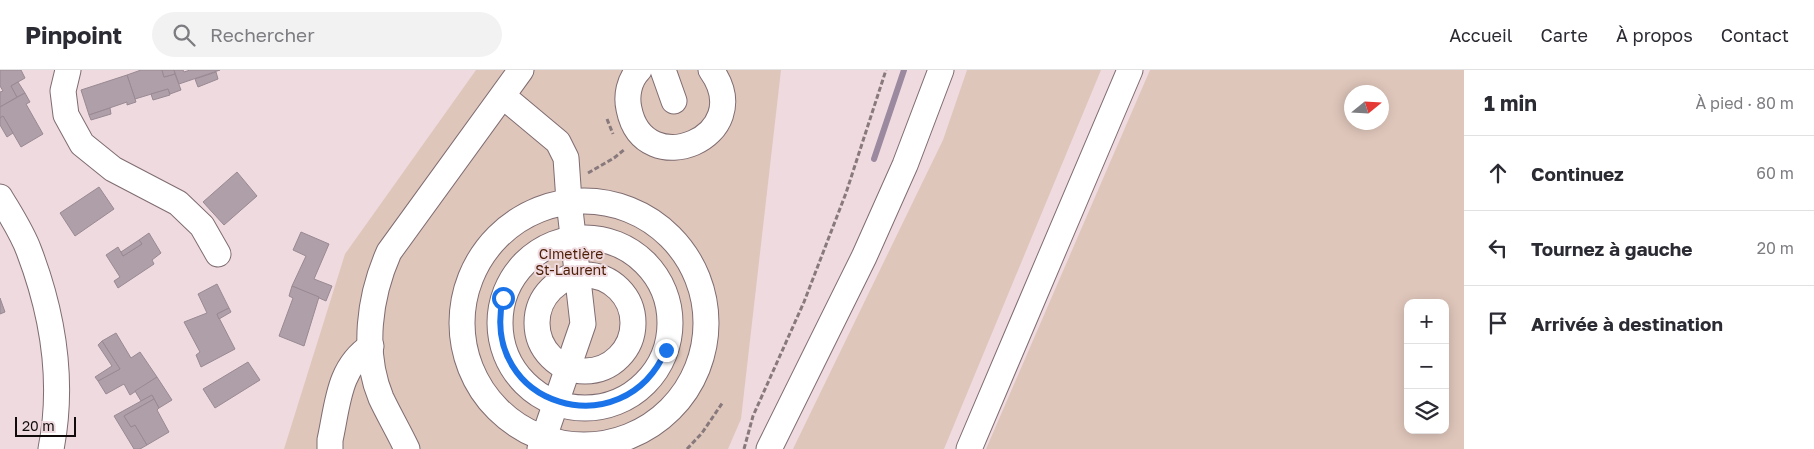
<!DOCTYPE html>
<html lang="fr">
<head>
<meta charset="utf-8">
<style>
	:root { --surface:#fff; --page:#f2f2f3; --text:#2b2b33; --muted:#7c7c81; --line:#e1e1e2 }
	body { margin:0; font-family:"Golos Text",sans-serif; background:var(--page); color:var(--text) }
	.controls { position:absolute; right:15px; bottom:15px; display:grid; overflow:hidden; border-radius:10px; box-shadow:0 2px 12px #0003 }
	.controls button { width:45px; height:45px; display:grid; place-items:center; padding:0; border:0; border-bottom:1px solid var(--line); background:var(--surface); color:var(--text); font:25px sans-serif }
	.compass { position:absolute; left:1344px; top:15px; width:45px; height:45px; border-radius:50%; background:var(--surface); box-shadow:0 2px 12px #0003; rotate:72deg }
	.scale { position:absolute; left:15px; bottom:12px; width:61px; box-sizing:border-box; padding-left:5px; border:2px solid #110b0c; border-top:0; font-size:14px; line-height:18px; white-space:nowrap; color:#110b0c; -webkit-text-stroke:4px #efdadf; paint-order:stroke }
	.stop { position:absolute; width:15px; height:15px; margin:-11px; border:4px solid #1a73e8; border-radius:50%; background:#fff }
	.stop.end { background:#1a73e8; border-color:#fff; box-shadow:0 1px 5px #0008 }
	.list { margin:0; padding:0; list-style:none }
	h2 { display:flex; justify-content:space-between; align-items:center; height:65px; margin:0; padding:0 20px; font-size:21px }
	h2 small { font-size:16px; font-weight:400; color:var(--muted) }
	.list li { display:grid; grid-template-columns:32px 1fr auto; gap:15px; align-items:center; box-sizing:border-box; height:75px; padding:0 20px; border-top:1px solid var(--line) }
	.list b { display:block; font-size:19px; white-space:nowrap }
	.list em { font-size:16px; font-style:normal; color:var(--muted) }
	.icon { flex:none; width:28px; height:28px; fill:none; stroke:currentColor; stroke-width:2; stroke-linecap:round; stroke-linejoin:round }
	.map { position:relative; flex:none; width:1464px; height:379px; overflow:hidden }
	header { display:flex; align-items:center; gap:30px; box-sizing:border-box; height:70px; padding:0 25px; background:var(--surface); border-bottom:1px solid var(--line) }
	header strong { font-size:24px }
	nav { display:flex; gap:28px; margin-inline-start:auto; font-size:18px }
	.search { width:350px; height:45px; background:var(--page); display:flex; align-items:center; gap:12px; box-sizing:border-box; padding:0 18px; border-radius:28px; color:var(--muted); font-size:19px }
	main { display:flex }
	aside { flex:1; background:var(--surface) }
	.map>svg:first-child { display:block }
	.green { fill:#dfc6bb; fill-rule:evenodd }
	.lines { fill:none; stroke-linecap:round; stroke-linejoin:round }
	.stream { stroke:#9a899f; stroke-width:6 }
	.building { fill:#af9fa9; stroke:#998993 }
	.minor-casing { stroke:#7f6c71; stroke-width:27 }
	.path { stroke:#87797c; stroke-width:3; stroke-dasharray:5 2.5; stroke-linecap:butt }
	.minor { stroke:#fff; stroke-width:25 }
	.route { stroke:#1a73e8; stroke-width:6 }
	.labels { text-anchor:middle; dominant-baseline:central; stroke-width:4; stroke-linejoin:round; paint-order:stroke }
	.park-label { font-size:14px; fill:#4d1e06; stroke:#efdadf }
</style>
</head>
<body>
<header>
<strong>Pinpoint</strong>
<div class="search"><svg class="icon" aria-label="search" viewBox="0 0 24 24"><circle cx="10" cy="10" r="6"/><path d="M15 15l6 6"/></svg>Rechercher</div>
<nav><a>Accueil</a><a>Carte</a><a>À propos</a><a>Contact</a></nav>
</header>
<main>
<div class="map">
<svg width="1464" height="379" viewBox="0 0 1464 379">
	<rect width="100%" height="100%" fill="#efdadf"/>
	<!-- green -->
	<g class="green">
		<polygon points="476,0 781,0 741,349 728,379 284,379 345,184"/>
		<polygon points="967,0 1101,0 944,379 793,379 943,70"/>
		<path d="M1150,0h314v379h-478zM1382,22v30h-30v-30zM1408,233h37v127h-37z"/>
	</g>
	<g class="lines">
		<!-- stream -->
		<polyline class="stream" points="874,89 904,0"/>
	</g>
	<!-- building -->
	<g class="building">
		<polygon points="0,0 21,0 25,8 11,16 17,27 0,37 0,22 3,21 0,16"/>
		<polygon points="141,0 162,0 164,7 175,4 181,20 170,24 168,19 135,29 127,5"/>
		<polygon points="162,0 174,0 175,4 164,7"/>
		<polygon points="174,0 183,0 184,2 190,0 220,0 179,14"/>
		<polygon points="216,2 218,9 198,17 195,9"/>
		<polygon points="127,5 136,32 127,35 127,32 89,45 81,20"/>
		<polygon points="18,12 25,23 17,27 11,16"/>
		<polygon points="168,19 170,25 153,30 151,24"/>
		<polygon points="25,23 30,32 26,34 43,64 21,77 3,46 0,48 0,37"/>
		<polygon points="110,38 111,44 91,50 89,45"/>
		<polygon points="3,46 13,63 7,67 0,55 0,48"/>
		<polygon points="237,102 257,126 224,155 203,132"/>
		<polygon points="99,117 114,139 75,166 60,143"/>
		<polygon points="301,162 329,174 314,209 332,216 326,231 292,216 306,186 293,180"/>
		<polygon points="149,163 161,183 152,190 154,194 118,218 114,211 120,207 106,185 118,177 123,186 142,174 139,170"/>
		<polygon points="139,170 142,174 123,186 121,182"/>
		<polygon points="217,214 229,238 217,244 235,279 201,297 196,285 200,282 184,252 207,243 198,224"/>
		<polygon points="292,216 319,227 304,276 279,266 293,228 289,226"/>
		<polygon points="0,228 5,242 0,244"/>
		<polygon points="229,238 231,242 219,249 217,244"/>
		<polygon points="116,263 131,288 140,282 157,307 130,325 124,314 106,324 98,311 120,299 102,271"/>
		<polygon points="102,271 120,299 98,311 95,307 112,296 98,275"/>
		<polygon points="248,292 260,310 215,338 203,319"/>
		<polygon points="157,307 172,330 159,338 152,325 141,331 135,321"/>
		<polygon points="152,325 154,329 124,346 131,357 135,355 147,375 140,379 134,379 114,346"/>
		<polygon points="154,329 159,338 157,340 169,362 147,375 135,355 131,357 124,346"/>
	</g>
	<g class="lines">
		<defs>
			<g id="minor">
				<polyline points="68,0 63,21 66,45 82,74 113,99 178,133 202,156 218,184"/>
				<path d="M639,0c-10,10 -13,26 -10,39 15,75 130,28 82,-39"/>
				<polyline points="663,0 674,31"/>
				<polyline points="503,26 558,72 566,88 569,131 583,254 540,379"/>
				<path d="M0,127c10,17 22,35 29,54 24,63 35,131 22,198"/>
				<circle cx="584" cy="253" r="122"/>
				<circle cx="585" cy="253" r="85"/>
				<circle cx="585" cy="253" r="48"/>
				<path d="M330,379v-9c8,-36 8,-72 41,-94"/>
				<path d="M407,379c-8,-17 -18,-34 -26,-51 -19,-46 -12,-101 8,-146l132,-182"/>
				<polyline points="769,379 864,187 905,95 941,0"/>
				<polyline points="969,379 1130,0"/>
			</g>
		</defs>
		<!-- minor casing -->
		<use href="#minor" class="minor-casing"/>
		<!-- path -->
		<g class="path">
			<polyline points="607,49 613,64"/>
			<polyline points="588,103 614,88 625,79"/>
			<polyline points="687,379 702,363 723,332"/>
			<polyline points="744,379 753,346 804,232 846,123 886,0"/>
		</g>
		<!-- minor -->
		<use href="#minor" class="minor"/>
	</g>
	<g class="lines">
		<!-- route -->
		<path class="route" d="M503,228c-24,108 120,151 163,52"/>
	</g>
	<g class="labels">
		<!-- park labels -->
		<g class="park-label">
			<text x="571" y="183">Cimetière<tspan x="571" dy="16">St-Laurent</tspan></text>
		</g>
	</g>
</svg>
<div class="controls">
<button>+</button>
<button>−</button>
<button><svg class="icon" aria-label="layers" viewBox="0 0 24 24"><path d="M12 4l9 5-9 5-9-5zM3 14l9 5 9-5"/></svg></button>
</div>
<svg class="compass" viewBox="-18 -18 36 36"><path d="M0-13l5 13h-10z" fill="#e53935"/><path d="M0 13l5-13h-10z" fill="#7c7c81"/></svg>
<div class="scale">20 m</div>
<div class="stop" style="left:503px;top:228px"></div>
<div class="stop end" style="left:666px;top:280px"></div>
</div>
<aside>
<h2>1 min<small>À pied · 80 m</small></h2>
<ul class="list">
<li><svg class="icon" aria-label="ahead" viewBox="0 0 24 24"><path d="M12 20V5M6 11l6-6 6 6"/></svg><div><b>Continuez</b></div><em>60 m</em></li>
<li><svg class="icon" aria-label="left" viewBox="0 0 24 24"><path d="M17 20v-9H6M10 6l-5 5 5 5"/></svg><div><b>Tournez à gauche</b></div><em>20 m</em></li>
<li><svg class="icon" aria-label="arrive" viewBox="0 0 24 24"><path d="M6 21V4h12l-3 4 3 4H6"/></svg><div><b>Arrivée à destination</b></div></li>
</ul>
</aside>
</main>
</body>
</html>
